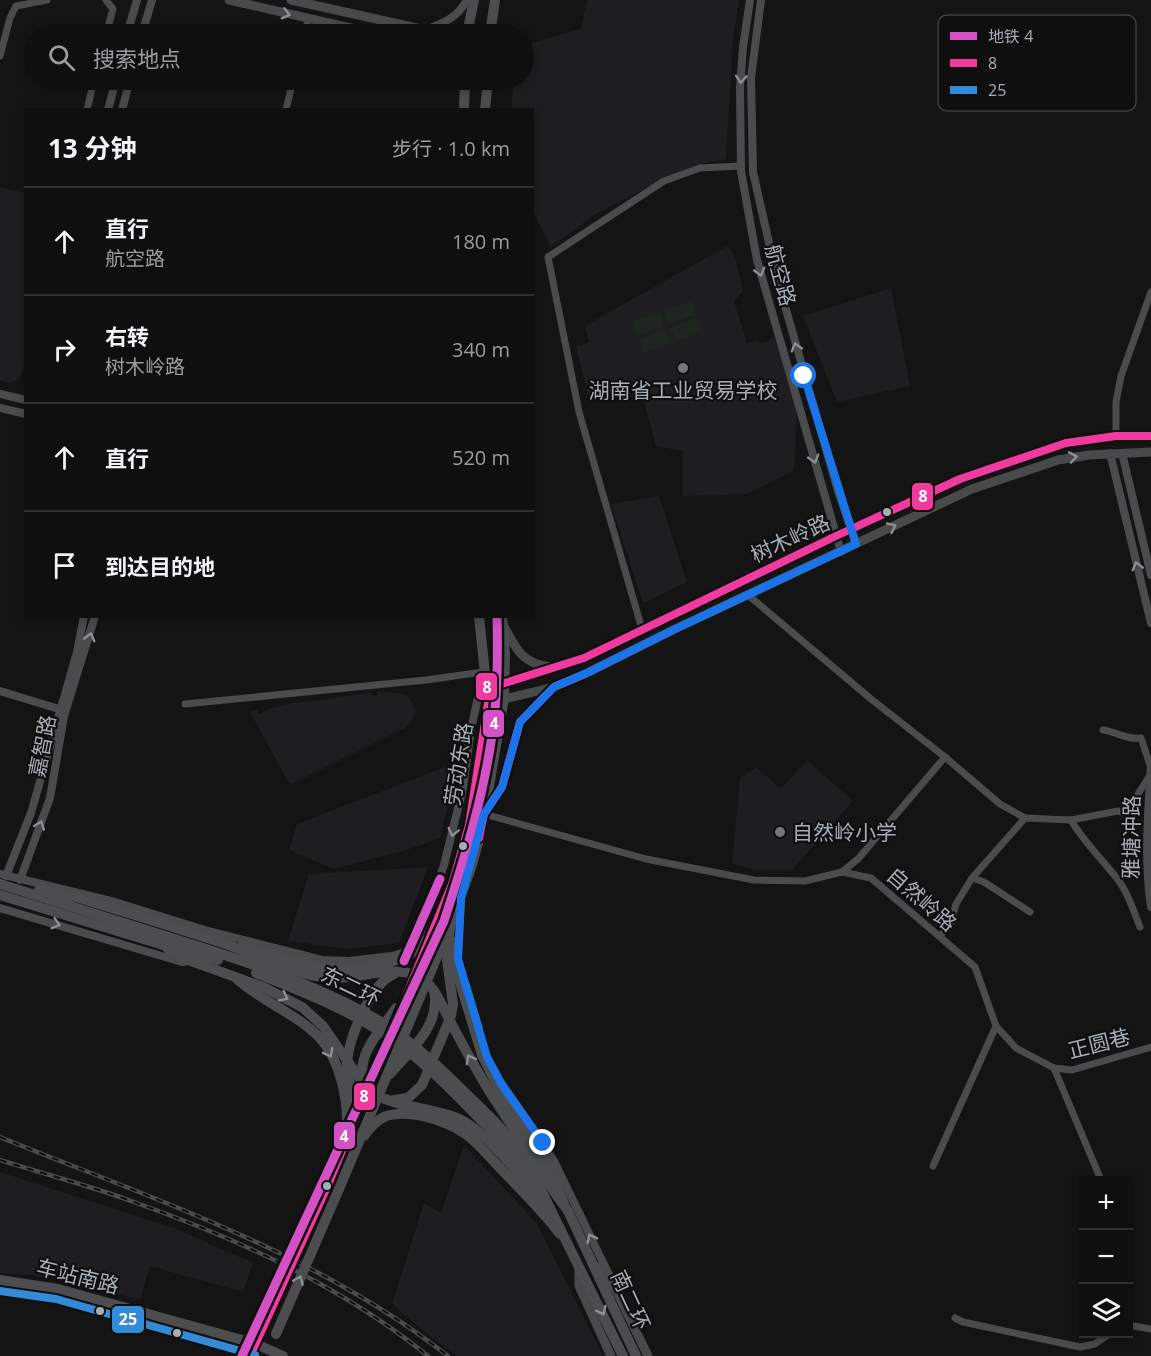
<!DOCTYPE html>
<html lang="zh">
<head>
<meta charset="utf-8">
<style>
	:root { --surface:#0f0f10; --page:#1d1d1e; --text:#f1f3f6; --muted:#9b9c9f; --line:#2f2f30 }
	body { margin:0; font-family:"Open Sans","Noto Sans SC",sans-serif; background:var(--page); color:var(--text) }
	.controls { position:absolute; right:18px; bottom:18px; display:grid; overflow:hidden; border-radius:0px; box-shadow:0 3px 9px #0003 }
	.controls button { width:54px; height:54px; display:grid; place-items:center; padding:0; border:0; border-bottom:2px solid var(--line); background:var(--surface); color:var(--text); font:30px sans-serif }
	.stop { position:absolute; width:18px; height:18px; margin:-14px; border:4px solid #1a73e8; border-radius:50%; background:#fff }
	.stop.end { background:#1a73e8; border-color:#fff; box-shadow:0 2px 6px #0008 }
	.list { margin:0; padding:0; list-style:none }
	h2 { display:flex; justify-content:space-between; align-items:center; height:78px; margin:0; padding:0 24px; font-size:26px }
	h2 small { font-size:20px; font-weight:400; color:var(--muted) }
	.list li { display:grid; grid-template-columns:39px 1fr auto; gap:18px; align-items:center; box-sizing:border-box; height:108px; padding:0 24px; border-top:2px solid var(--line) }
	.list b { display:block; font-size:22px; white-space:nowrap }
	.list p { margin:0; font-size:20px; white-space:nowrap; color:var(--muted) }
	.list em { font-size:20px; font-style:normal; color:var(--muted) }
	.icon { flex:none; width:33px; height:33px; fill:none; stroke:currentColor; stroke-width:2; stroke-linecap:round; stroke-linejoin:round }
	.map { position:relative; flex:none; width:1151px; height:1356px; overflow:hidden }
	.search { position:absolute; background:var(--surface); box-shadow:0 3px 9px #0003; left:24px; top:24px; width:510px; height:66px; display:flex; align-items:center; gap:15px; box-sizing:border-box; padding:0 21px; border-radius:33px; color:var(--muted); font-size:22px }
	.panel { position:absolute; background:var(--surface); box-shadow:0 3px 9px #0003; left:24px; top:108px; width:510px; height:510px; border-radius:0px }
	.map>svg:first-child { display:block }
	.built { fill:#1e1e20 }
	.green { fill:#1e251f }
	.lines { fill:none; stroke-linecap:round; stroke-linejoin:round }
	.minor { stroke:#494b4d; stroke-width:7 }
	.tertiary { stroke:#494b4d; stroke-width:8 }
	.secondary { stroke:#48494b; stroke-width:9 }
	.primary { stroke:#4b4d4f; stroke-width:10 }
	.trunk { stroke:#4b4d4f; stroke-width:10 }
	.rail-casing { stroke:#494b4d; stroke-width:4.5 }
	.rail { stroke:#0f0f10; stroke-width:2; stroke-dasharray:7; stroke-linecap:butt }
	.primary-bridge { stroke:#4b4d4f; stroke-width:10 }
	.trunk-bridge { stroke:#4b4d4f; stroke-width:10 }
	.bus-1-casing { stroke:#0f0f10; stroke-width:12 }
	.bus-2-casing { stroke:#0f0f10; stroke-width:12 }
	.bus-1 { stroke:#f13a9d; stroke-width:8 }
	.bus-2 { stroke:#338bd7; stroke-width:8 }
	.metro-1-casing { stroke:#0f0f10; stroke-width:14 }
	.metro-1 { stroke:#d350c5; stroke-width:9 }
	.oneway { stroke:#8a8f95 }
	.oneway2 { stroke:#8a9096 }
	.oneway3 { stroke:#8b9096 }
	.route { stroke:#1a73e8; stroke-width:8 }
	.poi-dot { fill:#73777d; stroke:#0f0f10; stroke-width:2 }
	.bus-dot { fill:#a6adb5; stroke:#0f0f10; stroke-width:2 }
	.labels { text-anchor:middle; dominant-baseline:central; stroke-width:4.5; stroke-linejoin:round; paint-order:stroke }
	.street-label { font-size:21px; fill:#a6adb5; stroke:#0f0f10 }
	.poi-label { font-size:21px; fill:#a6adb5; stroke:#0f0f10 }
	.key { fill:#0f0f10; stroke:#3c3e42; stroke-width:1.5 }
	.key-label { font-size:16px; fill:#a6adb5 }
	.line-badge { stroke:#0f0f10; stroke-width:2 }
	.badge-label { font-size:16px; text-anchor:middle; font-weight:bold; fill:#fff }
</style>
</head>
<body>
<div class="map">
<svg width="1151" height="1356" viewBox="0 0 1151 1356">
	<rect width="100%" height="100%" fill="#141415"/>
	<!-- built -->
	<g class="built">
		<polygon points="587,0 739,0 733,39 726,159 697,165 663,179 594,215 551,247 533,211 532,110 512,110 513,80 524,80 524,45 581,29"/>
		<polygon points="0,187 26,193 25,361 20,379 8,383 0,380"/>
		<polygon points="727,246 734,254 743,291 734,301 747,343 757,341 760,343 770,340 774,336 779,350 797,412 794,470 746,494 683,496 683,451 656,446 640,387 590,402 576,347 589,342 585,326"/>
		<polygon points="891,288 910,386 837,402 803,316"/>
		<polygon points="659,496 687,582 643,603 611,504"/>
		<polygon points="377,691 404,694 411,700 415,710 413,720 405,728 290,785 250,712 257,709 260,714 269,709 289,704 371,693 373,696 377,696"/>
		<polygon points="807,760 853,801 792,870 757,870 732,864 740,778 756,767 781,789"/>
		<polygon points="458,762 440,838 409,849 334,869 289,850 297,824"/>
		<polygon points="428,867 399,943 349,949 288,941 309,874"/>
		<polygon points="464,1145 537,1224 603,1356 457,1356 425,1332 392,1304 424,1203 441,1213"/>
		<polygon points="0,1172 174,1228 253,1263 243,1292 150,1266 140,1300 51,1277 0,1273"/>
	</g>
	<!-- green -->
	<g class="green">
		<polygon points="691,301 695,315 669,324 664,310"/>
		<polygon points="660,312 664,326 638,336 633,321"/>
		<polygon points="697,318 702,332 676,341 671,327"/>
		<polygon points="666,329 670,344 644,353 639,339"/>
	</g>
	<g class="lines">
		<!-- minor -->
		<g class="minor">
			<polyline points="106,0 113,9 106,34"/>
			<polyline points="305,34 308,20"/>
			<polyline points="0,56 10,18 16,6 47,0"/>
			<polyline points="87,110 94,80"/>
			<polyline points="286,110 293,80"/>
			<polyline points="1116,436 1116,402 1121,376 1151,292"/>
			<polyline points="748,595 871,699 945,757 1000,804 1025,818"/>
			<polyline points="642,629 579,412 548,257 664,181 700,168 741,166"/>
			<polyline points="185,704 426,680 483,672"/>
			<path d="M1103,730c14,2 24,10 38,8l10,30"/>
			<polyline points="484,814 646,859 754,880 805,881 842,872 871,878 975,967 996,1026 1016,1048 1054,1068 1101,1180"/>
			<path d="M1071,820c12,21 29,37 44,56 12,14 18,33 25,51"/>
			<polyline points="842,872 858,859 945,757"/>
			<polyline points="972,878 984,882 1030,912"/>
			<polyline points="940,936 951,923 956,904 972,878 1025,818 1071,820 1118,811 1129,814 1133,802 1150,775"/>
			<polyline points="1054,1068 1072,1070 1151,1047"/>
			<polyline points="933,1166 996,1026"/>
			<polyline points="955,1318 963,1322 1080,1347 1095,1344 1109,1334"/>
			<polyline points="1128,1325 1151,1329"/>
		</g>
		<!-- tertiary -->
		<g class="tertiary">
			<polyline points="750,0 743,47 740,88 741,171 757,260 841,552"/>
			<polyline points="761,0 751,78 753,172 777,278 838,491 856,544"/>
			<path d="M425,30c19,-7 32,-12 42,-30"/>
			<polyline points="127,34 137,0"/>
			<polyline points="142,34 152,0"/>
			<polyline points="108,110 116,80"/>
			<polyline points="122,110 130,80"/>
			<polyline points="0,394 26,400"/>
			<polyline points="0,408 26,414"/>
			<polyline points="1110,453 1151,623"/>
			<polyline points="1122,453 1151,575"/>
			<polyline points="0,691 59,709"/>
			<path d="M1151,766c-3,48 -7,94 0,141"/>
			<polyline points="0,874 115,902 208,931 322,960 349,961 392,956 405,952 411,948 419,937 444,865 463,788 471,729 483,675"/>
			<polyline points="6,876 31,813 77,652 84,616"/>
			<polyline points="20,880 50,798 64,716 95,616"/>
			<polyline points="0,908 182,962 191,961"/>
			<polyline points="458,956 461,900"/>
			<polyline points="466,986 479,1028"/>
			<polyline points="500,1081 543,1143 555,1163 611,1279"/>
		</g>
		<!-- secondary -->
		<g class="secondary">
			<polyline points="229,0 377,34"/>
			<polyline points="291,0 444,34"/>
			<path d="M504,626c12,23 18,38 47,41"/>
			<polyline points="486,687 505,683 584,658 836,536 960,479 1066,443 1116,436 1151,436"/>
			<polyline points="488,703 554,687 589,672 673,630 972,489 1058,460 1089,455 1151,452"/>
			<polyline points="485,813 502,787 520,722 554,687"/>
			<polyline points="579,1267 579,1286 611,1356"/>
			<polyline points="598,1267 616,1290 648,1356"/>
		</g>
		<!-- primary -->
		<g class="primary">
			<polyline points="467,34 474,0"/>
			<polyline points="490,34 495,0"/>
			<polyline points="464,110 465,80"/>
			<polyline points="485,110 488,80"/>
			<polyline points="452,941 458,976 482,1055 501,1093 546,1162 564,1203"/>
			<path d="M242,947c24,6 48,15 72,19 33,7 91,1 113,-26"/>
			<path d="M236,978c25,23 59,35 83,59 21,22 29,62 28,91"/>
			<path d="M390,1074c21,-25 51,-48 44,-83"/>
			<path d="M364,1084c-9,-31 17,-53 32,-76"/>
			<path d="M364,1136c5,-7 12,-15 20,-19 23,-9 60,3 80,16 14,9 25,24 37,36 20,21 41,41 59,65"/>
			<polyline points="328,1185 441,914 462,853 469,825 488,703 479,616"/>
			<polyline points="339,1189 450,926 472,865 482,828 504,698 505,655 502,616"/>
			<polyline points="0,1280 58,1289 256,1344 283,1356"/>
			<polyline points="0,1288 55,1297 134,1319 255,1356"/>
		</g>
		<!-- trunk -->
		<g class="trunk">
			<polyline points="151,920 226,944"/>
			<polyline points="168,949 191,961 263,987 302,1007 323,1026 365,1086"/>
			<path d="M385,1099c23,9 49,10 72,19 29,12 66,61 86,86"/>
			<polyline points="394,1100 408,1098 422,1085 451,1016 453,1004 447,960 450,926"/>
			<polyline points="494,1121 537,1168 568,1211 636,1356"/>
			<polyline points="484,1123 512,1151 538,1184 623,1356"/>
			<polyline points="345,1143 353,1115 353,1094"/>
		</g>
		<defs>
			<g id="rail">
				<path d="M0,1137c155,63 315,115 448,219"/>
				<path d="M0,1160c43,14 88,25 131,41 105,37 209,84 297,155"/>
			</g>
		</defs>
		<!-- rail casing -->
		<use href="#rail" class="rail-casing"/>
		<!-- rail -->
		<use href="#rail" class="rail"/>
		<!-- primary-bridge -->
		<g class="primary-bridge">
			<polyline points="264,1327 328,1185"/>
			<polyline points="276,1334 339,1189"/>
		</g>
		<!-- trunk-bridge -->
		<g class="trunk-bridge">
			<path d="M0,884c59,19 119,37 178,56 67,21 143,46 203,82 43,27 77,64 113,99"/>
			<polyline points="39,890 76,897 151,920"/>
			<polyline points="0,895 160,944 218,960"/>
			<path d="M226,944c34,13 67,31 103,34 28,2 59,-13 86,-3 19,7 26,29 35,46 14,26 28,53 45,79 17,27 36,52 51,80"/>
			<path d="M256,973c50,20 104,41 147,74 30,23 55,50 81,76"/>
			<path d="M353,1094c-3,-11 -7,-21 -6,-32 2,-24 24,-79 47,-88"/>
		</g>
		<defs>
			<g id="bus-1">
				<polyline points="479,838 484,814 502,787 520,722 554,687 585,674"/>
				<polyline points="250,1356 328,1185 452,884 469,825 488,703 486,687 505,683 584,658 836,536 960,479 1066,443 1116,436 1151,436"/>
			</g>
			<polyline id="bus-2" points="0,1291 56,1299 255,1355"/>
		</defs>
		<!-- bus-1 casing -->
		<use href="#bus-1" class="bus-1-casing"/>
		<!-- bus-2 casing -->
		<use href="#bus-2" class="bus-2-casing"/>
		<!-- bus-1 -->
		<use href="#bus-1" class="bus-1"/>
		<!-- bus-2 -->
		<use href="#bus-2" class="bus-2"/>
		<defs>
			<g id="metro-1">
				<polyline points="404,961 440,879"/>
				<path d="M242,1356l202,-435c20,-61 39,-122 48,-186 6,-39 6,-79 5,-119"/>
			</g>
		</defs>
		<!-- metro-1 casing -->
		<use href="#metro-1" class="metro-1-casing"/>
		<!-- metro-1 -->
		<use href="#metro-1" class="metro-1"/>
	</g>
	<!-- one-way arrows -->
	<defs><path id="oneway-chevron" d="M-2-3.5L2.5 0L-2 3.5" fill="none" stroke-width="1.6" stroke-linecap="round" stroke-linejoin="round" transform="scale(1.5)"/></defs>
	<g class="oneway">
		<use href="#oneway-chevron" transform="translate(286 14) rotate(14)"/>
		<use href="#oneway-chevron" transform="translate(1073 457) rotate(-10)"/>
		<use href="#oneway-chevron" transform="translate(892 527) rotate(-25)"/>
	</g>
	<g class="oneway2">
		<use href="#oneway-chevron" transform="translate(741 79) rotate(94)"/>
		<use href="#oneway-chevron" transform="translate(760 272) rotate(74)"/>
		<use href="#oneway-chevron" transform="translate(796 347) rotate(-106)"/>
		<use href="#oneway-chevron" transform="translate(814 459) rotate(74)"/>
		<use href="#oneway-chevron" transform="translate(1137 566) rotate(-104)"/>
		<use href="#oneway-chevron" transform="translate(90 637) rotate(-75)"/>
		<use href="#oneway-chevron" transform="translate(40 825) rotate(-70)"/>
		<use href="#oneway-chevron" transform="translate(453 832) rotate(104)"/>
		<use href="#oneway-chevron" transform="translate(56 924) rotate(16)"/>
		<use href="#oneway-chevron" transform="translate(591 1238) rotate(-116)"/>
	</g>
	<g class="oneway3">
		<use href="#oneway-chevron" transform="translate(284 997) rotate(27)"/>
		<use href="#oneway-chevron" transform="translate(329 1053) rotate(62)"/>
		<use href="#oneway-chevron" transform="translate(470 1059) rotate(-119)"/>
		<use href="#oneway-chevron" transform="translate(299 1280) rotate(-67)"/>
		<use href="#oneway-chevron" transform="translate(602 1311) rotate(63)"/>
	</g>
	<g class="lines">
		<!-- route -->
		<polyline class="route" points="543,1143 502,1085 487,1057 458,959 461,898 484,814 502,787 520,722 554,687 589,672 673,630 856,544 804,376"/>
	</g>
	<!-- markers -->
	<g class="poi-dot">
		<circle cx="683" cy="368" r="6"/>
		<circle cx="780" cy="832" r="6"/>
	</g>
	<g class="bus-dot">
		<circle cx="887" cy="512" r="5"/>
		<circle cx="463" cy="846" r="5"/>
		<circle cx="327" cy="1186" r="5"/>
		<circle cx="100" cy="1311" r="5"/>
		<circle cx="177" cy="1333" r="5"/>
	</g>
	<g class="labels">
		<!-- street labels -->
		<g class="street-label">
			<text transform="translate(781 275) rotate(75)">航空路</text>
			<text transform="translate(790 538) rotate(-25)">树木岭路</text>
			<text transform="translate(42 746) rotate(-79)">嘉智路</text>
			<text transform="translate(458 764) rotate(-81)">劳动东路</text>
			<text transform="translate(1131 837) rotate(-89)">雅塘冲路</text>
			<text transform="translate(922 899) rotate(41)">自然岭路</text>
			<text transform="translate(351 986) rotate(26)">东二环</text>
			<text transform="translate(1099 1043) rotate(-14)">正圆巷</text>
			<text transform="translate(78 1276) rotate(14)">车站南路</text>
			<text transform="translate(631 1300) rotate(65)">南二环</text>
		</g>
		<!-- poi labels -->
		<g class="poi-label">
			<text x="683" y="390">湖南省工业贸易学校</text>
			<text x="792" y="832" text-anchor="start">自然岭小学</text>
		</g>
	</g>
	<!-- legend -->
	<rect x="938" y="15" width="198" height="96" rx="9" class="key"/>
	<rect x="950" y="32" width="27" height="8" fill="#d350c5"/>
	<rect x="950" y="59" width="27" height="8" fill="#f13a9d"/>
	<rect x="950" y="86" width="27" height="8" fill="#338bd7"/>
	<g class="key-label">
		<text x="988" y="42">地铁 4</text>
		<text x="988" y="69">8</text>
		<text x="988" y="96">25</text>
	</g>
	<g class="line-badge">
		<rect x="911" y="482" width="23" height="29" rx="6" fill="#f13a9d"/>
		<rect x="475" y="672" width="23" height="29" rx="6" fill="#f13a9d"/>
		<rect x="482" y="709" width="23" height="29" rx="6" fill="#d350c5"/>
		<rect x="353" y="1082" width="23" height="29" rx="6" fill="#f13a9d"/>
		<rect x="333" y="1121" width="23" height="29" rx="6" fill="#d350c5"/>
		<rect x="111" y="1305" width="34" height="29" rx="6" fill="#338bd7"/>
	</g>
	<g class="badge-label">
		<text x="923" y="502">8</text>
		<text x="487" y="693">8</text>
		<text x="494" y="729">4</text>
		<text x="364" y="1102">8</text>
		<text x="344" y="1142">4</text>
		<text x="128" y="1325">25</text>
	</g>
</svg>
<div class="controls">
<button>+</button>
<button>−</button>
<button><svg class="icon" aria-label="layers" viewBox="0 0 24 24"><path d="M12 4l9 5-9 5-9-5zM3 14l9 5 9-5"/></svg></button>
</div>
<div class="stop" style="left:804px;top:376px"></div>
<div class="stop end" style="left:543px;top:1143px"></div>
<div class="search"><svg class="icon" aria-label="search" viewBox="0 0 24 24"><circle cx="10" cy="10" r="6"/><path d="M15 15l6 6"/></svg>搜索地点</div>
<section class="panel">
<h2>13 分钟<small>步行 · 1.0 km</small></h2>
<ul class="list">
<li><svg class="icon" aria-label="ahead" viewBox="0 0 24 24"><path d="M12 20V5M6 11l6-6 6 6"/></svg><div><b>直行</b><p>航空路</p></div><em>180 m</em></li>
<li><svg class="icon" aria-label="right" viewBox="0 0 24 24"><path d="M7 20v-9h11M14 6l5 5-5 5"/></svg><div><b>右转</b><p>树木岭路</p></div><em>340 m</em></li>
<li><svg class="icon" aria-label="ahead" viewBox="0 0 24 24"><path d="M12 20V5M6 11l6-6 6 6"/></svg><div><b>直行</b></div><em>520 m</em></li>
<li><svg class="icon" aria-label="arrive" viewBox="0 0 24 24"><path d="M6 21V4h12l-3 4 3 4H6"/></svg><div><b>到达目的地</b></div></li>
</ul>
</section>
</div>
</body>
</html>
